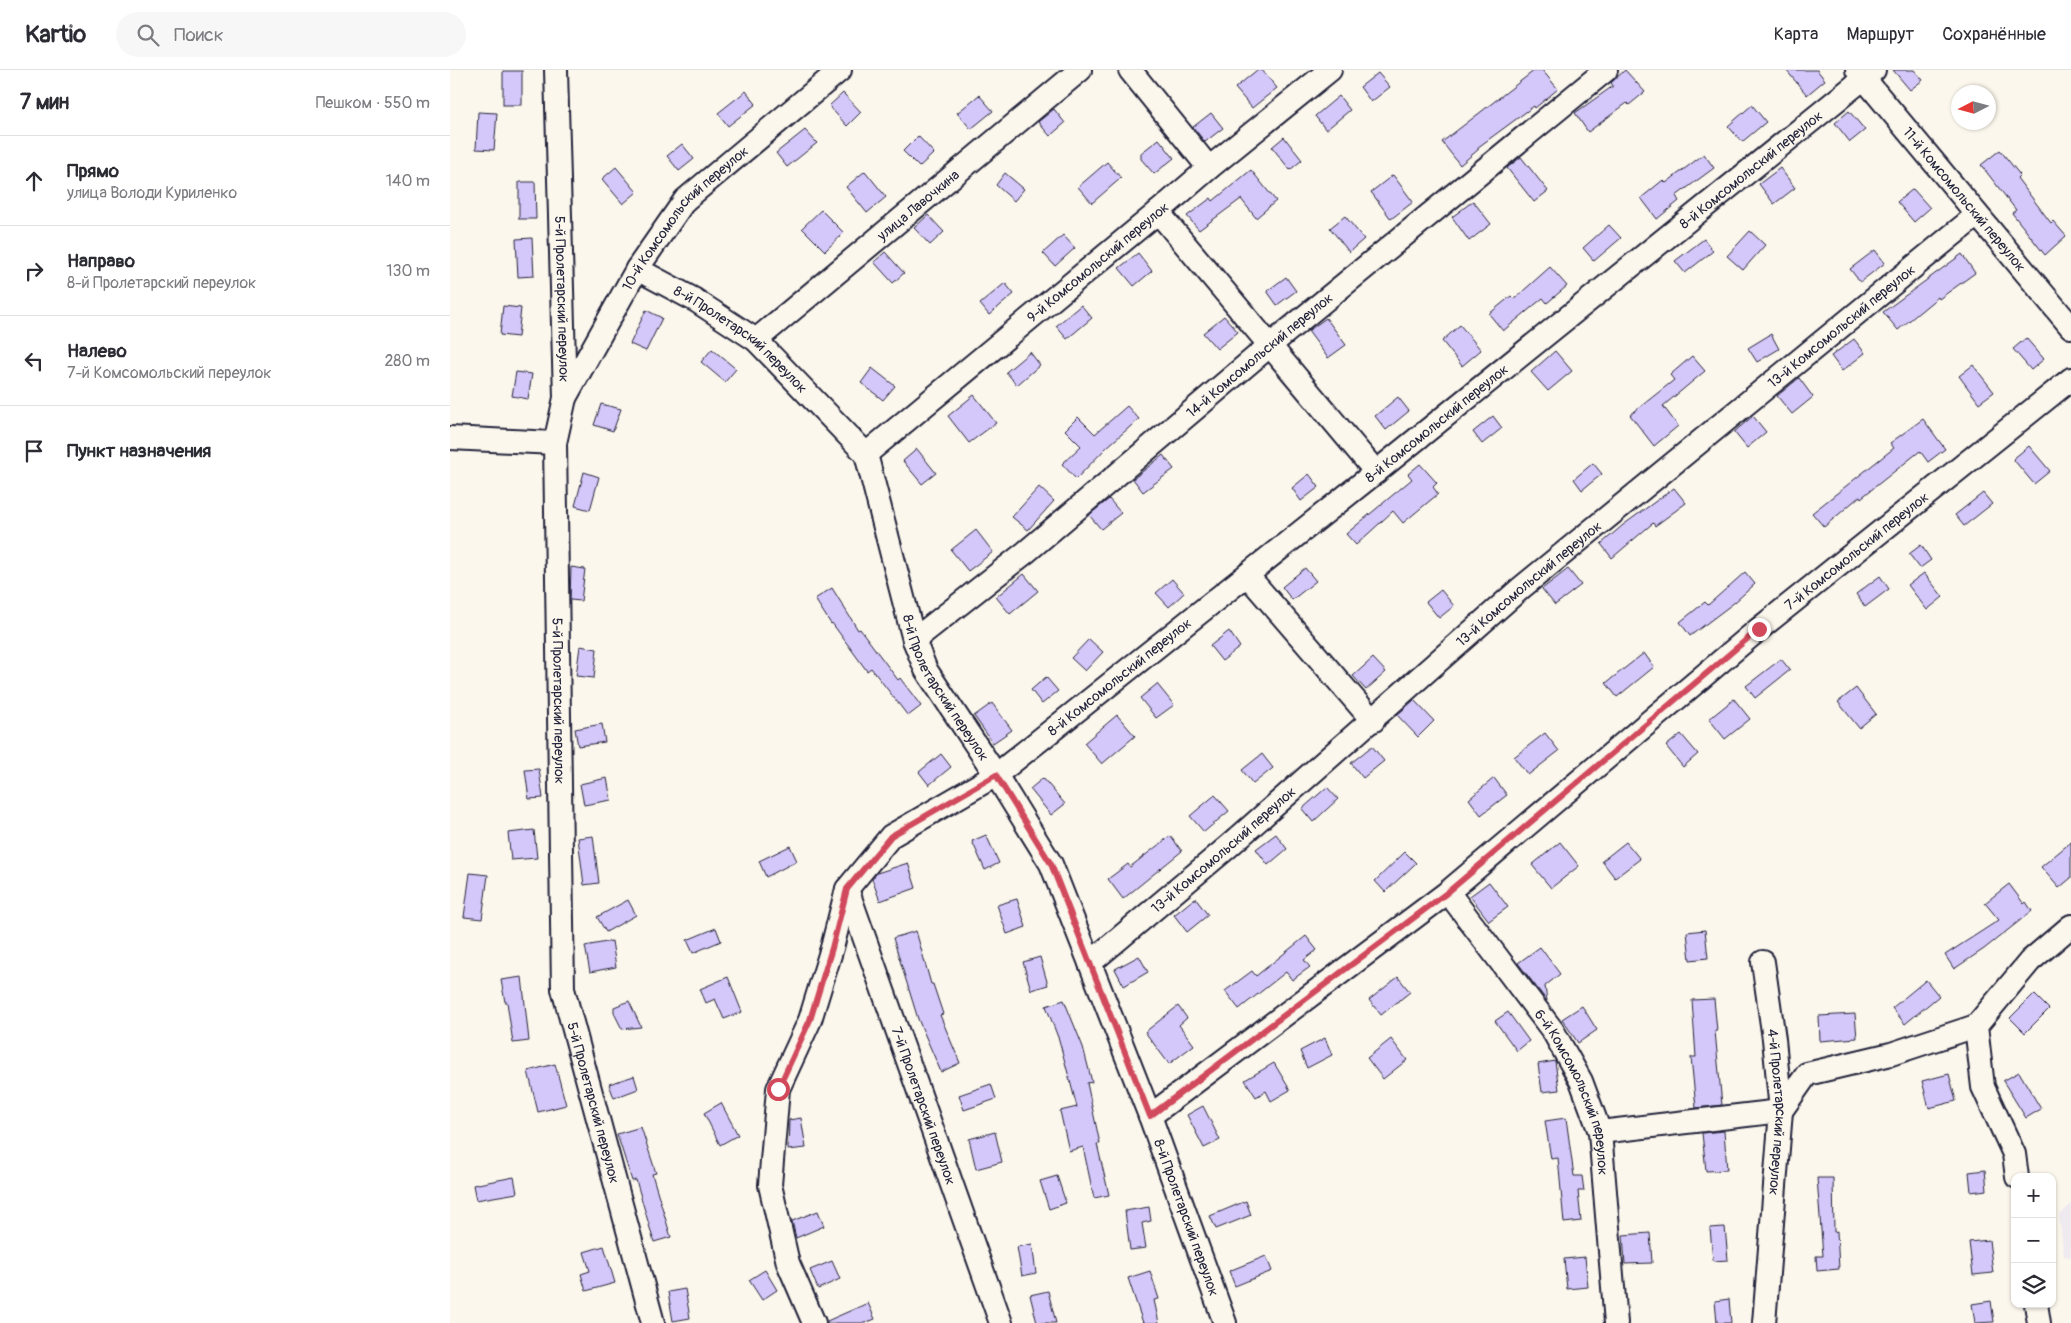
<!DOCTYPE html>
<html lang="ru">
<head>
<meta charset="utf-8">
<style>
	:root { --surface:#fff; --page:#f7f7f7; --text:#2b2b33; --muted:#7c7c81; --line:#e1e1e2 }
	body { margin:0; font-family:Pangolin,sans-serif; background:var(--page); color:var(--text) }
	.controls { position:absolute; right:15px; bottom:15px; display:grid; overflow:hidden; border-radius:10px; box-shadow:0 1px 4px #0004 }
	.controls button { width:45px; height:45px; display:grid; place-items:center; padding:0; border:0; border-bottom:1px solid var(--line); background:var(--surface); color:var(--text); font:25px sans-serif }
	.compass { position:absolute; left:1501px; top:15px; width:45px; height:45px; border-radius:50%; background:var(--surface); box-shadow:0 1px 4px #0004; rotate:264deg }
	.stop { position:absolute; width:15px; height:15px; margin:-11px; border:4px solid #d1495b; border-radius:50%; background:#fff }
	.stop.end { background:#d1495b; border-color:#fff; box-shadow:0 1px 5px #0008 }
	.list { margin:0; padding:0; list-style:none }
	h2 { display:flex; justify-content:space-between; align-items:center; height:65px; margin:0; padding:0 20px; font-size:21px }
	h2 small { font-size:16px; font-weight:400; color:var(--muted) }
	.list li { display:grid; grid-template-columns:32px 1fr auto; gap:15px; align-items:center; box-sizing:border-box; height:90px; padding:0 20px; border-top:1px solid var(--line) }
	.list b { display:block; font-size:19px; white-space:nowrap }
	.list p { margin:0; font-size:16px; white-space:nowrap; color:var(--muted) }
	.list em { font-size:16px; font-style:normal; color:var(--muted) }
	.icon { flex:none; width:28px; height:28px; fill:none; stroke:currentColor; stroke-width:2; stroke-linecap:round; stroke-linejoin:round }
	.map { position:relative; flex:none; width:1621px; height:1253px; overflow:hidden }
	header { display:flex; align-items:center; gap:30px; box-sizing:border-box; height:70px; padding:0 25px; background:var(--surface); border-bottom:1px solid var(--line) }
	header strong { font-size:24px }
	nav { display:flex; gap:28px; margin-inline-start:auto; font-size:18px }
	.search { width:350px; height:45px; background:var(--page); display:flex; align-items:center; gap:12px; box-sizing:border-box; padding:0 18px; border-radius:28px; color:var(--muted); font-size:19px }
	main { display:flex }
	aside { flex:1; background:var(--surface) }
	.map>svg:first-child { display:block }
	.built { fill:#efe9f0 }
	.building { fill:#d4c7f9; stroke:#22223b }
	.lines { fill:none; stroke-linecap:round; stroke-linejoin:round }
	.minor-casing { stroke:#22223b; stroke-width:26 }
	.minor { stroke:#fbf7ec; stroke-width:22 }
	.route { stroke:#d1495b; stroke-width:6 }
	.labels { text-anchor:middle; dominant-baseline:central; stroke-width:4; stroke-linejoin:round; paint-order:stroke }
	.street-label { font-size:14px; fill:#22223b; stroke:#fbf7ec }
</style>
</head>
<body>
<header>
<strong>Kartio</strong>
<div class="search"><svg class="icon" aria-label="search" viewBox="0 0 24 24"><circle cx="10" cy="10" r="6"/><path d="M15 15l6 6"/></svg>Поиск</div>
<nav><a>Карта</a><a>Маршрут</a><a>Сохранённые</a></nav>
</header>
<main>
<aside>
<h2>7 мин<small>Пешком · 550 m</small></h2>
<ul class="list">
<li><svg class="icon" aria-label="ahead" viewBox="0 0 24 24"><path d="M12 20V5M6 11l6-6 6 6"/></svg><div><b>Прямо</b><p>улица Володи Куриленко</p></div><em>140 m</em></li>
<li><svg class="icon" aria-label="right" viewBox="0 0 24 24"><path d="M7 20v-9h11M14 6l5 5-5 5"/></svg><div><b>Направо</b><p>8-й Пролетарский переулок</p></div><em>130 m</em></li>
<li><svg class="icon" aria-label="left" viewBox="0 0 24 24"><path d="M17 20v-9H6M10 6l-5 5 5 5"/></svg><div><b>Налево</b><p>7-й Комсомольский переулок</p></div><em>280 m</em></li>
<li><svg class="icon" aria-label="arrive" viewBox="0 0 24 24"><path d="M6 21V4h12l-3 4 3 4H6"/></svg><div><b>Пункт назначения</b></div></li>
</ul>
</aside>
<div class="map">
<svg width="1621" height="1253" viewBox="0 0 1621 1253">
	<rect width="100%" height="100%" fill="#fbf7ec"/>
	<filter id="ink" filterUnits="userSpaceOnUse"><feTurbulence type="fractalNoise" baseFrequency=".02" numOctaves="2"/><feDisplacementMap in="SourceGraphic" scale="10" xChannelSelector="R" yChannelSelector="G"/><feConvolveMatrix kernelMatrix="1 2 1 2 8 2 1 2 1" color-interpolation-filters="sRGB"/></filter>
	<g filter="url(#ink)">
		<!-- built -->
		<polygon class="built" points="1621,1134 1621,1187 1614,1186 1609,1146"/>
		<!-- building -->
		<g class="building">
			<polygon points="807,0 812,0 827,18 802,38 785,18"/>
			<polygon points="1085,0 1092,0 1108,19 1085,38 1084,36 1027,78 1029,79 1010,95 992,72"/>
			<polygon points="1175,0 1195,22 1179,35 1177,33 1138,62 1125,43 1163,16 1161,13"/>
			<polygon points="1336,0 1367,0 1375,10 1357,25"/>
			<polygon points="1443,0 1464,0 1473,10 1460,20"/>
			<rect x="53" y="1" width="19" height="34"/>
			<polygon points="928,3 940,17 921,32 910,17"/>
			<polygon points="296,21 306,34 278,56 268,43"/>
			<polygon points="393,23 411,42 397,56 379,36"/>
			<polygon points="529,25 543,41 521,59 507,43"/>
			<polygon points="889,26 900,40 876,60 865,46"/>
			<polygon points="1302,35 1316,52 1292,72 1278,56"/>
			<polygon points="604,39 615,53 600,66 588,52"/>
			<polygon points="1399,41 1415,60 1400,72 1385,53"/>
			<polygon points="28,42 47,43 44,80 26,79"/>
			<polygon points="761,43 773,58 755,72 743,57"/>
			<polygon points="355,60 367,73 337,97 326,83"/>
			<polygon points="468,66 484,83 469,97 453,81"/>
			<polygon points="834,67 852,90 840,100 822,77"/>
			<polygon points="709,69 724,88 704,104 691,89 691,83"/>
			<polygon points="232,74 244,89 229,101 217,86"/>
			<polygon points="1550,80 1570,105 1567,108 1601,153 1603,151 1616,166 1595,185 1562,143 1566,140 1531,95"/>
			<polygon points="1254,84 1264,98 1226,126 1229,131 1207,149 1191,128 1213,110 1216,113"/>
			<polygon points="1071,87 1098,121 1084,132 1057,98"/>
			<polygon points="657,92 671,108 642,133 628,117"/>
			<polygon points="166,97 187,122 173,134 152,109"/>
			<polygon points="1330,98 1345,118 1324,134 1309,114"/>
			<polygon points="801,100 826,131 806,148 791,129 749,160 737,146 761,128 763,131"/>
			<polygon points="415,101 436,127 417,143 396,117"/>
			<polygon points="555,103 574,119 564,131 546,115"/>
			<polygon points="943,105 963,132 941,149 921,122"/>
			<polygon points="69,112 85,112 86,149 69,149"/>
			<polygon points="1463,119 1480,138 1464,152 1447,132"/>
			<polygon points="1023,131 1041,154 1019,171 1002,147"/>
			<polygon points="371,140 394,163 375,181 352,158"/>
			<polygon points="478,145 494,162 480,175 464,158"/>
			<polygon points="895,146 914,169 899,182 880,158"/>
			<polygon points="1159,155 1171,168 1144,191 1133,178"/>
			<polygon points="1300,161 1315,175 1293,200 1277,186"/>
			<polygon points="613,165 625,178 605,196 593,183"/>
			<polygon points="82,168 84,206 68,207 66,169"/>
			<polygon points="1254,169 1263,181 1235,203 1225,191"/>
			<polygon points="1425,180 1435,193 1410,212 1400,199"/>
			<polygon points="435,182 454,203 443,213 424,192"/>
			<polygon points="688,183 702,201 684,216 669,198"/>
			<polygon points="1512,184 1525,203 1489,229 1488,227 1448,260 1433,242"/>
			<polygon points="1100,197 1117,216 1097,233 1093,228 1053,261 1039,244 1061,226 1064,229"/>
			<polygon points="836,207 846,221 827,235 817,221"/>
			<polygon points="555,213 564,224 539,245 530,234"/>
			<polygon points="631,235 642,248 617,269 606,256"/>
			<polygon points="53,236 71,238 68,267 50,265"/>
			<polygon points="196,240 212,248 196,281 180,274"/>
			<polygon points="774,246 788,262 767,279 753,263"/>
			<polygon points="876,248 896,275 878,288 858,261"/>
			<polygon points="1010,255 1031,280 1012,296 992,271"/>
			<polygon points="1321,264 1329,279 1307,292 1298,278"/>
			<polygon points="1576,268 1594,289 1581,300 1563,279"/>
			<polygon points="1404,269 1415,283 1392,301 1381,286"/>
			<polygon points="262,279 286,299 275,312 251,292"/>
			<polygon points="1105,281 1122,301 1098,321 1081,302"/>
			<polygon points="580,282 590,295 567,315 556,302"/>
			<polygon points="1242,286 1255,301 1213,336 1228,356 1204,376 1180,345 1224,310 1220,305"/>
			<polygon points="1523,295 1544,322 1529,333 1509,306"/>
			<polygon points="422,298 445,316 433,330 411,313"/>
			<polygon points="66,302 82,304 78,329 62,326"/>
			<polygon points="1349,308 1363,327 1342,344 1327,326"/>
			<polygon points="524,325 546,353 519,373 498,346"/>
			<polygon points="948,327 959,341 936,360 925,346"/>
			<polygon points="151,334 171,339 163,361 144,355"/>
			<polygon points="677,336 689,349 657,377 626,409 612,394 631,376 615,360 628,347 645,364"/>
			<polygon points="1043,346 1052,358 1032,374 1023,362"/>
			<polygon points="1303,346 1316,362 1297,378 1284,362"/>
			<polygon points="1473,349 1495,379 1478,392 1470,381 1411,428 1410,426 1374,457 1362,443 1444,378 1440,373"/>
			<polygon points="1579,376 1600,401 1584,414 1563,389"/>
			<polygon points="467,379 486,403 472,414 453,391"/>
			<polygon points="713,385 724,399 693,422 683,409"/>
			<polygon points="1143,393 1152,404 1132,420 1124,409"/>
			<polygon points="970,394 987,413 983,417 988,424 953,453 943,441 906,475 896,464 962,409 958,404"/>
			<polygon points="134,402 149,407 140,440 125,436"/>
			<polygon points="859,404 869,417 851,431 842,418"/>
			<polygon points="589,417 604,431 578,460 562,447"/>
			<polygon points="1224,418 1236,433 1205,456 1203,453 1162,488 1151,474 1173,455"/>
			<polygon points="1533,423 1542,434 1514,456 1505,445"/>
			<polygon points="659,429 671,443 651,459 639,445"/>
			<polygon points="526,460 543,482 518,501 501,480"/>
			<polygon points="1471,475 1481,490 1470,498 1459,484"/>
			<polygon points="121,497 135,499 131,531 120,530"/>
			<polygon points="855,498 866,511 842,530 832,517"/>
			<polygon points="1118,499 1131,515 1105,535 1092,519"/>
			<polygon points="1295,502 1305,514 1285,532 1240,566 1230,552 1255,532 1258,535"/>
			<polygon points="1474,503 1493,527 1477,540 1458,515"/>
			<polygon points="574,504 588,521 560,544 546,527"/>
			<polygon points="1430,506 1439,519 1415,537 1406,524"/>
			<polygon points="722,509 734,523 719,537 706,523"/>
			<polygon points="382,518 408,560 410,559 448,610 450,608 471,636 458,646 421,598 417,601 382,553 381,554 365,529"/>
			<polygon points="991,520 1004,536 989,548 976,532"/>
			<polygon points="779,561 790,577 772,591 760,576"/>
			<polygon points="639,569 653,582 635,601 621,588"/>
			<polygon points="130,576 147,579 144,608 126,606"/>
			<polygon points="1194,583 1204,597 1167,627 1156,613"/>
			<polygon points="923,588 936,602 916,620 903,606"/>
			<polygon points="1331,589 1340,600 1305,628 1296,616"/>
			<polygon points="596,607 608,621 592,634 581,620"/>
			<polygon points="707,614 724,635 706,648 690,628"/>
			<polygon points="1406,618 1426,644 1409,658 1388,632"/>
			<polygon points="1284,629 1300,649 1275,669 1259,649"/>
			<polygon points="964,630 984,651 968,667 947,645"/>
			<polygon points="542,633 562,660 543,673 524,646"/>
			<polygon points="667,645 685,666 652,694 634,673"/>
			<polygon points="152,654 155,672 128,676 125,659"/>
			<polygon points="1095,663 1109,681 1078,705 1064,687"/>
			<polygon points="1231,664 1248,684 1233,697 1216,676"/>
			<polygon points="922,676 934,691 913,708 901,693"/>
			<polygon points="491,684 501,697 479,715 469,702"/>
			<polygon points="812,684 823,698 803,714 792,700"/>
			<polygon points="89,699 93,728 79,729 75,700"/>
			<polygon points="157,708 161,730 134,735 130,714"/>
			<polygon points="593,708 615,734 601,745 580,719"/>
			<polygon points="1044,708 1057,725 1031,745 1019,729"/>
			<polygon points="877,717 888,729 863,752 852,739"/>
			<polygon points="765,725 779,741 754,762 740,746"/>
			<polygon points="84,760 87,788 61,790 58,763"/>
			<polygon points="826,764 837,779 818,795 806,779"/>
			<polygon points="536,765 549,793 535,800 522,771"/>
			<polygon points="143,766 149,813 134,815 128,768"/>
			<polygon points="720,766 732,781 673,829 658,809 678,794 680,797"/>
			<polygon points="1110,772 1129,796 1101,818 1082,795"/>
			<polygon points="1176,772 1190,789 1165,808 1152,791"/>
			<polygon points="1621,772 1621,808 1609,818 1591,797"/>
			<polygon points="340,776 347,791 316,807 309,791"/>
			<polygon points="955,782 966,793 935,822 925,811"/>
			<polygon points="458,793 466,818 430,831 422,809 427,803"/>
			<polygon points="20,803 38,805 32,849 14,847"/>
			<polygon points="1039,812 1058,837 1039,851 1020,826"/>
			<polygon points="1559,814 1574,834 1576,832 1582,841 1534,879 1504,899 1495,885 1549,850 1535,833"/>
			<polygon points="745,828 758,845 737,862 724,845"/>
			<polygon points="567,829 576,857 557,864 547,835"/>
			<polygon points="178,830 186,845 156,862 147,847"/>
			<polygon points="266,858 271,871 243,883 237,870"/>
			<polygon points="1255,860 1258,888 1240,890 1237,862"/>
			<polygon points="466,861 481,914 483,914 493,944 490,945 510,993 491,1002 468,949 443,868"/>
			<polygon points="856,866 867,880 854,890 860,897 842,910 836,902 789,939 775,921 802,901 806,906"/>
			<polygon points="162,871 166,897 140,902 135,876"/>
			<polygon points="1090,877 1110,904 1095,916 1097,931 1068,893"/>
			<polygon points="689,886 698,902 674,916 665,899"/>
			<polygon points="590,887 598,915 581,920 573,892"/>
			<polygon points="72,907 79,971 63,973 57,932 55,932 51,910"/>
			<polygon points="278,907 292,942 274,949 265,929 256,933 250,919"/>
			<polygon points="948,907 960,922 931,945 919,930"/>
			<polygon points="1476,910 1489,926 1455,954 1442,938"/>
			<polygon points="1584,924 1599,939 1575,963 1560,948"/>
			<polygon points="1264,929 1267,961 1265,961 1272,1035 1246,1038 1241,987 1246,987 1242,930"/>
			<polygon points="614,930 633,977 642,1012 637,1013 650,1074 647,1074 659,1125 644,1128 633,1077 619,1081 610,1041 627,1037 609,970 596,936"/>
			<polygon points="179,931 191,957 172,959 164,943 164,937"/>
			<polygon points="728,936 737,948 729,955 744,975 719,994 695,962"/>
			<polygon points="1132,936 1147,960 1128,973 1112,949"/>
			<polygon points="1058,942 1079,971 1067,981 1045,951"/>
			<polygon points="1405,944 1407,968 1370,971 1369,946"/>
			<polygon points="875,968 882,985 857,998 850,981"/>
			<polygon points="941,969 957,990 933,1009 917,988"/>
			<polygon points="1105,991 1109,1020 1092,1022 1088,994"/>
			<polygon points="824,993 840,1020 821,1031 816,1021 806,1027 795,1010"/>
			<polygon points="105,994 116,1035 88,1042 78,1001"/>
			<polygon points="1569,1002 1591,1039 1576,1048 1553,1011"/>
			<polygon points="1499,1004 1506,1031 1479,1038 1472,1011"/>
			<polygon points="184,1006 188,1019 164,1028 159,1014"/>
			<polygon points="541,1014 546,1029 514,1040 509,1025"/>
			<polygon points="271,1033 288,1065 270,1075 254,1043"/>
			<polygon points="753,1036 770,1070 754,1078 737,1045"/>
			<polygon points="351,1048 356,1078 338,1080 339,1050"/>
			<polygon points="1116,1048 1124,1106 1132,1106 1134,1121 1128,1121 1131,1151 1114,1153 1108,1088 1101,1089 1095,1051"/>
			<polygon points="191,1057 206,1103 202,1104 221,1167 204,1172 186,1110 182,1111 167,1064"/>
			<polygon points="1274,1061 1277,1100 1256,1101 1252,1063"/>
			<polygon points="545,1062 552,1092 526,1099 519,1069"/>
			<polygon points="1535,1100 1537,1120 1521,1122 1519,1102"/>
			<polygon points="607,1106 616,1133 599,1139 590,1111"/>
			<polygon points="64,1107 67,1123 26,1130 23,1115"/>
			<polygon points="1367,1108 1383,1108 1384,1162 1387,1161 1389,1199 1367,1201 1366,1186 1373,1186"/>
			<polygon points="796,1131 801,1145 766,1159 760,1146"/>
			<polygon points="699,1137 701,1151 692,1153 696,1178 680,1180 675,1141"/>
			<polygon points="368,1141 374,1156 346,1168 342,1151"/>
			<polygon points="1275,1157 1278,1190 1263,1191 1260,1158"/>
			<polygon points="1200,1163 1202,1193 1175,1194 1173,1165"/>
			<polygon points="1539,1170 1543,1203 1523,1205 1519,1172"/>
			<polygon points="582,1174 586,1203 572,1206 567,1177"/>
			<polygon points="154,1176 165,1213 136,1221 131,1204 140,1201 134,1182"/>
			<polygon points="816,1186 822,1201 785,1216 779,1201"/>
			<polygon points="1135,1187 1138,1217 1117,1219 1114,1189"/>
			<polygon points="382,1191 390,1209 368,1219 360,1200"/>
			<polygon points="315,1200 327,1220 312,1230 299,1210"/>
			<polygon points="700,1201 709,1229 704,1230 709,1253 693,1253 678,1208"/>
			<polygon points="235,1219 240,1248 223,1251 218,1222"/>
			<polygon points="598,1221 606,1253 587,1253 580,1225"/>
			<polygon points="1279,1229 1281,1253 1267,1253 1265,1231"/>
			<polygon points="1541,1231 1544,1252 1525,1253 1522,1234"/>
			<polygon points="418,1233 425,1249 415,1253 377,1253 377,1251"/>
		</g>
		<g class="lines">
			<defs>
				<g id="minor">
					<path id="s1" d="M106,0l9,328 -10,45 8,546 90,334"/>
					<polyline points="680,0 759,98"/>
					<path id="s2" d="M1407,0l214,257"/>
					<polyline points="708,142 926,402"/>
					<path id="s3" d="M187,199l58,31 61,40 110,114 48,186 12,30 70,105 55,89 99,252 75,207"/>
					<path id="s4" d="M306,270l324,-270"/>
					<path id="s5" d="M115,328l72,-129 48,-69 155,-130"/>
					<polyline points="0,368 105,373"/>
					<path id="s6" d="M416,384l292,-242 51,-44 121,-98"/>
					<polyline points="797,505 923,651"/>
					<path id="s7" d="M464,570l112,-88 243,-206 337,-276"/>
					<path id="s8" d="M397,819l154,434"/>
					<path id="s9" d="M998,822l105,139 28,50 19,51 16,191"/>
					<path id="s10" d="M1313,892l11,77 7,72 -17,212"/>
					<path id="s11" d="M640,893l139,-117 292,-258 456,-373"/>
					<path id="s12" d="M700,1046l298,-224 311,-263 312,-250"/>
					<polyline points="1150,1062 1331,1041 1357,1004 1441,984 1526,956"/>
					<polyline points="1567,1107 1564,1084 1533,1017 1526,956 1580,891 1621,856"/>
					<polyline points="1586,1234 1589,1253"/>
					<path id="s13" d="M364,1253l-26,-60 -18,-78 8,-96 32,-69 22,-72 15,-59 44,-53 105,-61 380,-303 498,-402"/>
				</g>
			</defs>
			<!-- minor casing -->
			<use href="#minor" class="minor-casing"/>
			<!-- minor -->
			<use href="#minor" class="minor"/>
		</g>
	</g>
	<g class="lines" filter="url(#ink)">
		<!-- route -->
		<polyline class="route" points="328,1019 360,950 382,878 397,819 441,766 546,705 601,794 700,1046 998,822 1309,559"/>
	</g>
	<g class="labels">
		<!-- street labels -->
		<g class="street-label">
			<text stroke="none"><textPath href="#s13" startOffset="1612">8-й Комсомольский переулок</textPath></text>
			<text stroke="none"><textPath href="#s2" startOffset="168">11-й Комсомольский переулок</textPath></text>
			<text stroke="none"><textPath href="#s4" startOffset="211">улица Лавочкина</textPath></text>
			<text stroke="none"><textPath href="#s5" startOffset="218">10-й Комсомольский переулок</textPath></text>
			<text stroke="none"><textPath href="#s6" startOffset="301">9-й Комсомольский переулок</textPath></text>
			<text stroke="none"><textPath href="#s1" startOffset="229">5-й Пролетарский переулок</textPath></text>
			<text stroke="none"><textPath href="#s11" startOffset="985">13-й Комсомольский переулок</textPath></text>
			<text stroke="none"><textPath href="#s3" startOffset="126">8-й Пролетарский переулок</textPath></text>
			<text stroke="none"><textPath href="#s7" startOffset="448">14-й Комсомольский переулок</textPath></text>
			<text stroke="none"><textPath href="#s13" startOffset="1208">8-й Комсомольский переулок</textPath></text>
			<text stroke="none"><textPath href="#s12" startOffset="905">7-й Комсомольский переулок</textPath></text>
			<text stroke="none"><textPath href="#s11" startOffset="580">13-й Комсомольский переулок</textPath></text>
			<text stroke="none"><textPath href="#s13" startOffset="802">8-й Комсомольский переулок</textPath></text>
			<text stroke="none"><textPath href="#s3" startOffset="546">8-й Пролетарский переулок</textPath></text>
			<text stroke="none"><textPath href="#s1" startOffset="632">5-й Пролетарский переулок</textPath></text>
			<text stroke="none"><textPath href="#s11" startOffset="175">13-й Комсомольский переулок</textPath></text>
			<text stroke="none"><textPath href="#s9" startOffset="239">6-й Комсомольский переулок</textPath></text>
			<text stroke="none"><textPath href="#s1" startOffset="1038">5-й Пролетарский переулок</textPath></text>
			<text stroke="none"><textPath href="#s8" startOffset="230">7-й Пролетарский переулок</textPath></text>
			<text stroke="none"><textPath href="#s10" startOffset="151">4-й Пролетарский переулок</textPath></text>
			<text stroke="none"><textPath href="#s3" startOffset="1131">8-й Пролетарский переулок</textPath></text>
		</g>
	</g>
</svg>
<div class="controls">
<button>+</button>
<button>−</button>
<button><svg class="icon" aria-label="layers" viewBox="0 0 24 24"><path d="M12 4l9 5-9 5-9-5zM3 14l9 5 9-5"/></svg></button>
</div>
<svg class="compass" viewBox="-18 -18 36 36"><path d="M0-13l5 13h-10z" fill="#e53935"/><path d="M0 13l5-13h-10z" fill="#7c7c81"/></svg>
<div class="stop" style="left:328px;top:1019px"></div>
<div class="stop end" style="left:1309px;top:559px"></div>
</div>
</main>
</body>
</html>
